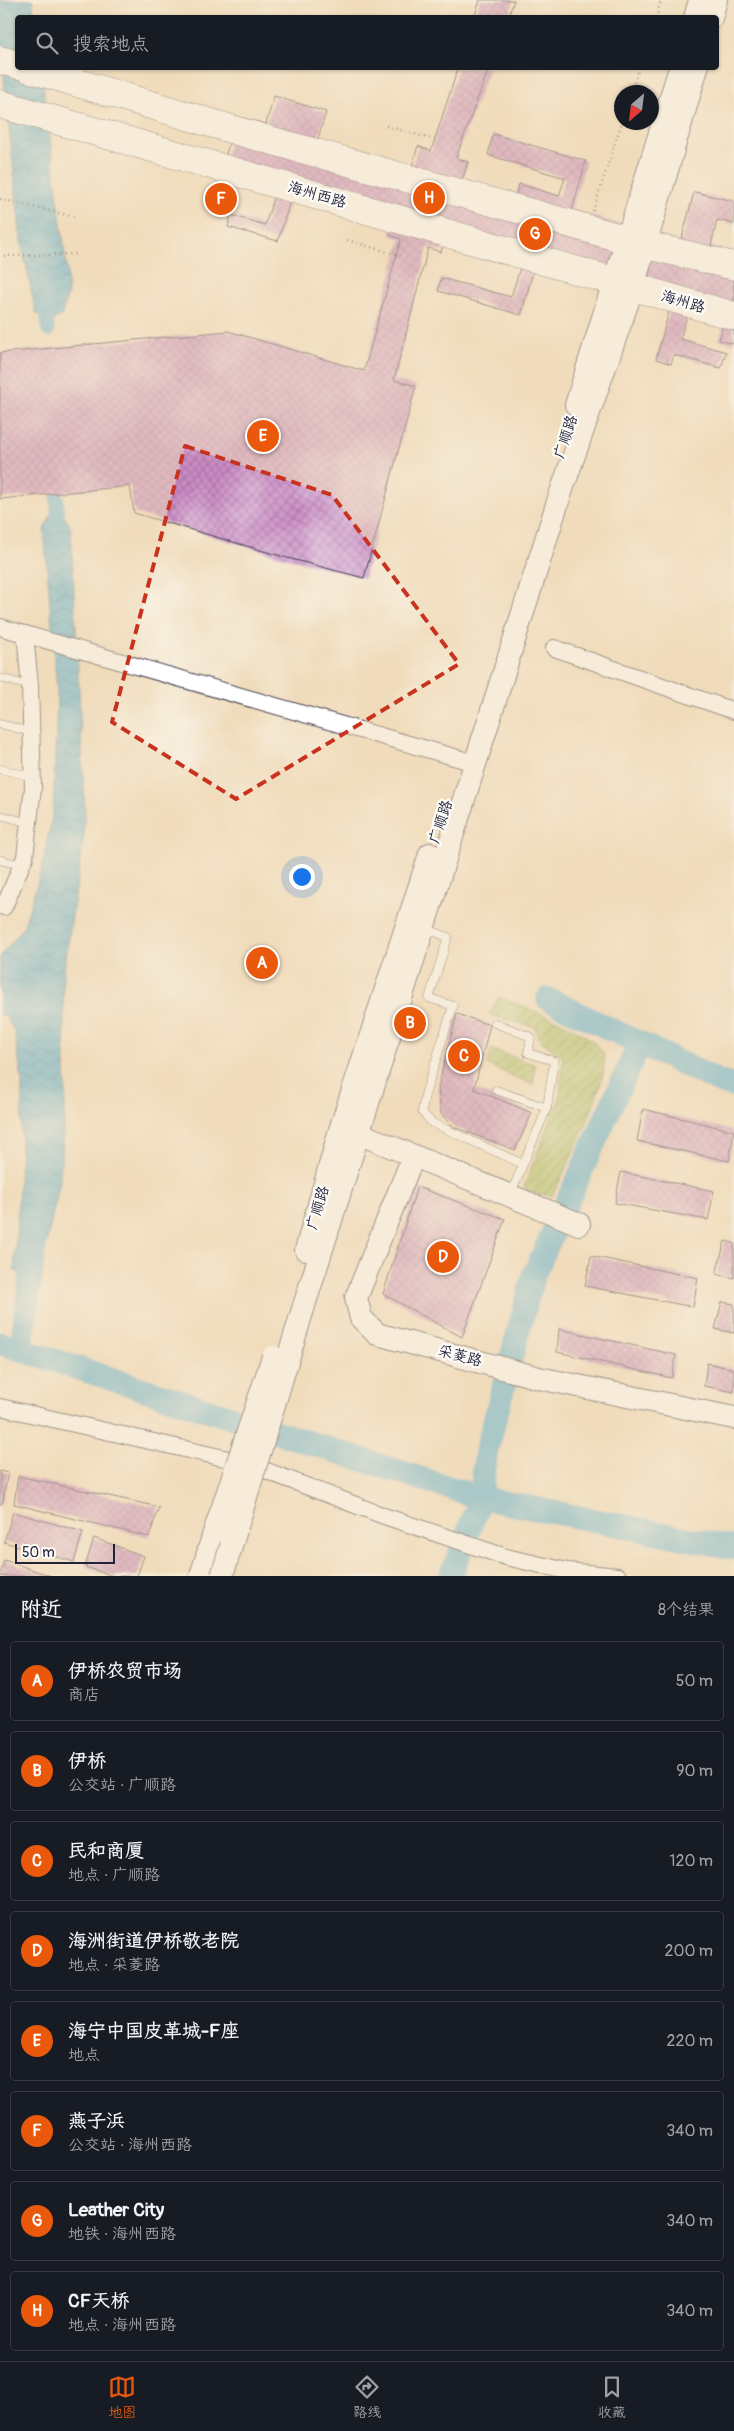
<!DOCTYPE html>
<html lang="zh">
<head>
<meta charset="utf-8">
<style>
	:root { --surface:#171b24; --page:#242831; --text:#f1f3f6; --muted:#9ea1a6; --line:#363941; --accent:#ea580c }
	body { margin:0; font-family:Pangolin,"LXGW WenKai TC",sans-serif; background:var(--page); color:var(--text) }
	.compass { position:absolute; left:614px; top:85px; width:45px; height:45px; border-radius:50%; background:var(--surface); box-shadow:0 1px 4px #0004; rotate:208deg }
	.scale { position:absolute; left:15px; bottom:12px; width:100px; box-sizing:border-box; padding-left:5px; border:2px solid #22223b; border-top:0; font-size:14px; line-height:18px; white-space:nowrap; color:#22223b; -webkit-text-stroke:4px #fdfcf7; paint-order:stroke }
	.you { position:absolute; left:301px; top:876px; width:18px; height:18px; margin:-12px; border:4px solid #fff; border-radius:50%; background:#1a73e8; box-shadow:0 0 0 8px #1a73e833 }
	.badge { display:grid; place-items:center; width:32px; height:32px; border-radius:50%; background:var(--accent); color:#fff; font-size:16px; font-weight:700 }
	.pin { position:absolute; translate:-50% -50%; border:2px solid #fff; box-shadow:0 1px 5px #0006 }
	.list { margin:0; padding:0; list-style:none }
	h2 { display:flex; justify-content:space-between; align-items:center; height:65px; margin:0; padding:0 20px; font-size:21px }
	h2 small { font-size:16px; font-weight:400; color:var(--muted) }
	.list li { display:grid; grid-template-columns:32px 1fr auto; gap:15px; align-items:center; box-sizing:border-box; height:80px; margin:0 10px 10px; padding:0 10px; border:1px solid var(--line); border-radius:5px }
	.list b { display:block; font-size:19px; white-space:nowrap }
	.list p { margin:0; font-size:16px; white-space:nowrap; color:var(--muted) }
	.list em { font-size:16px; font-style:normal; color:var(--muted) }
	.icon { flex:none; width:28px; height:28px; fill:none; stroke:currentColor; stroke-width:2; stroke-linecap:round; stroke-linejoin:round }
	.map { position:relative; flex:none; width:734px; height:1576px; overflow:hidden }
	.search { position:absolute; background:var(--surface); box-shadow:0 1px 4px #0004; left:15px; right:15px; top:15px; height:55px; display:flex; align-items:center; gap:12px; box-sizing:border-box; padding:0 18px; border-radius:5px; color:var(--muted); font-size:19px }
	.sheet { height:785px; background:var(--surface) }
	nav { display:flex; justify-content:space-around; align-items:center; box-sizing:border-box; height:70px; border-top:1px solid var(--line); background:var(--surface); font-size:14px; color:var(--muted) }
	nav a { display:grid; justify-items:center; gap:2px }
	nav .on { color:var(--accent) }
	.map>svg:first-child { display:block }
	.garden { fill:url(#garden-furrows); stroke:#667250 }
	.water { fill:url(#water-waves); stroke:#3c6888 }
	.lines { fill:none; stroke-linecap:round; stroke-linejoin:round }
	.canal { stroke:#57afd4; stroke-width:14 }
	.river { stroke:#57afd4; stroke-width:24 }
	.building { fill:url(#building-cross-hatch) }
	.lane-casing { stroke:#413e4e; stroke-width:9 }
	.street-casing { stroke:#413e4e; stroke-width:18 }
	.secondary-casing { stroke:#413e4e; stroke-width:24 }
	.highway-casing { stroke:#413e4e; stroke-width:29 }
	.path { stroke:#413e4e; stroke-width:2.5; stroke-dasharray:1 4; stroke-linecap:butt }
	.lane { stroke:#fff; stroke-width:8 }
	.street { stroke:#fff; stroke-width:16 }
	.secondary { stroke:#fff; stroke-width:22 }
	.highway { stroke:#fff; stroke-width:28 }
	.secondary-bridge-casing { stroke:#413e4e; stroke-width:24; stroke-linecap:butt }
	.secondary-bridge { stroke:#fff; stroke-width:22 }
	.marked { fill:none; stroke:#c8321e; stroke-width:4; stroke-dasharray:10 6; stroke-linejoin:round }
	.labels { text-anchor:middle; dominant-baseline:central; stroke-width:4.5; stroke-linejoin:round; paint-order:stroke }
	.street-label { font-size:15px; fill:#22223b; stroke:#fdfcf7 }
</style>
</head>
<body>
<div class="map">
<svg width="734" height="1576" viewBox="0 0 734 1576">
	<defs>
		<pattern id="garden-furrows" width="10" height="10" patternUnits="userSpaceOnUse" patternTransform="scale(1.25)"><rect width="10" height="10" fill="#abc166"/><path d="M-1 1l2-2M0 10L10 0M9 11l2-2" fill="none" stroke="#8b9c55"/></pattern>
		<pattern id="water-waves" width="16" height="10" patternUnits="userSpaceOnUse" patternTransform="scale(1.25)"><rect width="16" height="10" fill="#57afd4"/><path d="M0 5q4-4 8 0t8 0" fill="none" stroke="#488ead"/></pattern>
		<pattern id="building-cross-hatch" width="8" height="8" patternUnits="userSpaceOnUse" patternTransform="scale(1.25)"><rect width="8" height="8" fill="#cc8cc6"/><path d="M0 0l8 8M0 8l8-8" fill="none" stroke="#a572a2"/></pattern>
	</defs>
	<rect width="100%" height="100%" fill="#fdfcf7"/>
	<filter id="ink" filterUnits="userSpaceOnUse"><feTurbulence type="fractalNoise" baseFrequency=".02" numOctaves="2"/><feDisplacementMap in="SourceGraphic" scale="10" xChannelSelector="R" yChannelSelector="G"/><feConvolveMatrix kernelMatrix="1 2 1 2 8 2 1 2 1" color-interpolation-filters="sRGB"/></filter>
	<filter id="wash" filterUnits="userSpaceOnUse"><feTurbulence type="fractalNoise" baseFrequency=".0096" numOctaves="4" result="noise"/><feDisplacementMap in="SourceGraphic" scale="20" xChannelSelector="R" yChannelSelector="G"/><feGaussianBlur stdDeviation="1.12" result="paint"/><feColorMatrix in="noise" values="0 0 0 0 0 0 0 0 0 0 0 0 0 0 0 0 0 1.4 0 .05"/><feComposite in="paint" operator="in"/></filter>
	<g filter="url(#wash)">
		<rect width="100%" height="100%" fill="#f0dcbb"/>
		<!-- garden -->
		<g class="garden">
			<path d="M499,997c28,12 88,30 104,56 11,20 -40,122 -51,143l-24,-4 -4,-6 36,-89 3,-39 -24,-19 -4,-12 -46,-12z"/>
			<polygon points="491,1049 535,1065 533,1085 487,1065"/>
		</g>
		<!-- water -->
		<g class="water">
			<polygon points="0,0 33,0 34,17 18,18 18,68 41,68 67,269 68,293 62,315 48,323 36,313 21,242 0,41"/>
			<polygon points="57,503 71,528 85,811 84,835 63,978 66,1094 60,1182 39,1277 14,1271 21,1145 22,1080 14,1031 5,1016 0,1015 0,957 23,928 41,871 53,811 57,693 44,529"/>
		</g>
		<g class="lines">
			<!-- canal -->
			<g class="canal">
				<polyline points="46,305 48,330"/>
				<polyline points="57,498 58,521"/>
			</g>
			<!-- river -->
			<g class="river">
				<polyline points="548,999 720,1082 734,1086"/>
				<polyline points="0,1343 481,1498 734,1548"/>
				<polyline points="21,1349 35,1242"/>
				<polyline points="451,1576 481,1498 486,1452 534,1274 640,1043"/>
			</g>
		</g>
		<g id="blocks">
			<!-- building -->
			<g class="building">
				<polygon points="480,0 514,0 508,18 474,18"/>
				<polygon points="458,68 489,68 456,158 468,162 461,184 514,200 519,184 559,196 565,178 488,155 493,134 586,161 572,210 681,242 694,192 734,201 734,224 717,220 711,246 734,254 734,344 719,340 723,326 687,316 680,339 726,352 721,368 674,355 671,364 656,359 670,308 534,269 521,315 438,291 441,278 511,297 521,265 444,242 441,252 428,248 394,380 416,386 364,578 284,557 134,513 130,486 0,499 0,353 228,331 364,371 401,239 390,235 393,227 291,198 278,241 228,227 231,215 265,225 275,194 220,178 236,116 266,124 274,96 326,112 317,142 411,169 418,146 431,151"/>
				<polygon points="457,1014 490,1025 474,1089 532,1113 515,1150 454,1127 441,1114 438,1087"/>
				<polygon points="643,1109 734,1131 729,1161 637,1141"/>
				<polygon points="621,1172 714,1191 708,1220 615,1203"/>
				<polygon points="417,1187 505,1219 462,1337 383,1294"/>
				<polygon points="725,1241 734,1243 734,1278 716,1274"/>
				<polygon points="591,1256 698,1278 693,1307 585,1286"/>
				<polygon points="722,1302 734,1304 734,1333 715,1329"/>
				<polygon points="559,1329 676,1355 672,1378 557,1352"/>
				<polygon points="707,1363 734,1369 734,1392 704,1386"/>
				<polygon points="0,1471 8,1473 2,1504 0,1504"/>
				<polygon points="18,1476 159,1507 149,1537 14,1504"/>
				<polygon points="13,1512 83,1532 74,1562 4,1542"/>
				<polygon points="94,1538 144,1556 137,1576 114,1576 85,1567"/>
				<polygon points="4,1560 51,1576 0,1576"/>
			</g>
		</g>
	</g>
	<g filter="url(#ink)">
		<use href="#blocks" fill-opacity="0" stroke="#413e4e" stroke-width="1"/>
		<g class="lines">
			<defs>
				<g id="lane">
					<polyline points="0,678 30,686"/>
					<polyline points="0,724 31,732"/>
					<polyline points="0,769 33,777"/>
					<polyline points="0,815 29,823"/>
					<polyline points="0,860 22,865"/>
					<polyline points="424,928 448,937 429,998 453,1006 425,1095 422,1112 432,1123 523,1164"/>
					<polyline points="495,1023 531,1037 528,1053 554,1061 547,1108 511,1193"/>
					<polyline points="496,1090 547,1108"/>
				</g>
				<g id="street">
					<polyline points="0,627 475,763"/>
					<polyline points="554,648 734,711"/>
					<polyline points="0,906 4,907 25,857 33,787 30,686 25,634"/>
					<polyline points="0,1407 246,1463 384,1516 506,1557 567,1571 618,1576"/>
				</g>
				<g id="secondary">
					<polyline points="695,18 700,0"/>
					<polyline points="711,18 716,0"/>
					<polyline points="576,405 680,68"/>
					<polyline points="358,1133 579,1224"/>
					<polyline points="413,1157 356,1298 361,1318 377,1334 539,1378 734,1418"/>
					<polyline points="306,1250 340,1130 430,854"/>
					<polyline points="303,1309 559,498 633,287 697,68"/>
					<polyline points="201,1576 214,1533"/>
				</g>
				<g id="highway">
					<polyline points="0,60 18,65"/>
					<polyline points="28,68 241,132 646,245 734,266"/>
					<polyline points="0,104 734,316"/>
				</g>
			</defs>
			<!-- lane casing -->
			<use href="#lane" class="lane-casing"/>
			<!-- street casing -->
			<use href="#street" class="street-casing"/>
			<!-- secondary casing -->
			<use href="#secondary" class="secondary-casing"/>
			<!-- highway casing -->
			<use href="#highway" class="highway-casing"/>
			<!-- path -->
			<g class="path">
				<polyline points="656,18 661,0"/>
				<polyline points="631,92 639,68"/>
				<polyline points="386,126 435,140"/>
				<polyline points="0,199 75,217"/>
				<polyline points="593,211 622,122"/>
				<polyline points="347,240 401,256"/>
				<polyline points="4,256 77,254"/>
			</g>
			<!-- lane -->
			<use href="#lane" class="lane"/>
			<!-- street -->
			<use href="#street" class="street"/>
			<!-- secondary -->
			<use href="#secondary" class="secondary"/>
			<!-- highway -->
			<use href="#highway" class="highway"/>
			<defs>
				<g id="secondary-bridge">
					<polyline points="214,1533 273,1357"/>
					<polyline points="222,1576 303,1309"/>
				</g>
			</defs>
			<!-- secondary-bridge casing -->
			<use href="#secondary-bridge" class="secondary-bridge-casing"/>
			<!-- secondary-bridge -->
			<use href="#secondary-bridge" class="secondary-bridge"/>
		</g>
	</g>
	<!-- marked area -->
	<path d="M0 0H734V1576H0ZM185,446l147,49 127,169 -223,135 -124,-77z" fill="#f0dcbb" fill-opacity=".55" fill-rule="evenodd"/>
	<path class="marked" d="M185,446l147,49 127,169 -223,135 -124,-77z"/>
	<g class="labels">
		<!-- street labels -->
		<g class="street-label">
			<text transform="translate(317 195) rotate(16)">海州西路</text>
			<text transform="translate(683 302) rotate(16)">海州路</text>
			<text transform="translate(566 437) rotate(-72)">广顺路</text>
			<text transform="translate(441 822) rotate(-72)">广顺路</text>
			<text transform="translate(318 1208) rotate(-74)">广顺路</text>
			<text transform="translate(460 1356) rotate(15)">采菱路</text>
		</g>
	</g>
</svg>
<svg class="compass" viewBox="-18 -18 36 36"><path d="M0-13l5 13h-10z" fill="#e53935"/><path d="M0 13l5-13h-10z" fill="#9ea1a6"/></svg>
<div class="scale">50 m</div>
<div class="you"></div>
<div class="pin badge" style="left:262px;top:963px">A</div>
<div class="pin badge" style="left:410px;top:1023px">B</div>
<div class="pin badge" style="left:464px;top:1056px">C</div>
<div class="pin badge" style="left:443px;top:1257px">D</div>
<div class="pin badge" style="left:263px;top:436px">E</div>
<div class="pin badge" style="left:221px;top:199px">F</div>
<div class="pin badge" style="left:535px;top:234px">G</div>
<div class="pin badge" style="left:429px;top:198px">H</div>
<div class="search"><svg class="icon" aria-label="search" viewBox="0 0 24 24"><circle cx="10" cy="10" r="6"/><path d="M15 15l6 6"/></svg>搜索地点</div>
</div>
<section class="sheet">
<h2>附近<small>8个结果</small></h2>
<ul class="list">
<li><span class="badge">A</span><div><b>伊桥农贸市场</b><p>商店</p></div><em>50 m</em></li>
<li><span class="badge">B</span><div><b>伊桥</b><p>公交站 · 广顺路</p></div><em>90 m</em></li>
<li><span class="badge">C</span><div><b>民和商厦</b><p>地点 · 广顺路</p></div><em>120 m</em></li>
<li><span class="badge">D</span><div><b>海洲街道伊桥敬老院</b><p>地点 · 采菱路</p></div><em>200 m</em></li>
<li><span class="badge">E</span><div><b>海宁中国皮革城-F座</b><p>地点</p></div><em>220 m</em></li>
<li><span class="badge">F</span><div><b>燕子浜</b><p>公交站 · 海州西路</p></div><em>340 m</em></li>
<li><span class="badge">G</span><div><b>Leather City</b><p>地铁 · 海州西路</p></div><em>340 m</em></li>
<li><span class="badge">H</span><div><b>CF天桥</b><p>地点 · 海州西路</p></div><em>340 m</em></li>
</ul>
</section>
<nav>
<a class="on"><svg class="icon" aria-label="map" viewBox="0 0 24 24"><path d="M3 6l6-2 6 2 6-2v14l-6 2-6-2-6 2zM9 4v14M15 6v14"/></svg>地图</a>
<a><svg class="icon" aria-label="directions" viewBox="0 0 24 24"><path d="M12 3l9 9-9 9-9-9zM9 14v-3h6M13 9l2 2-2 2"/></svg>路线</a>
<a><svg class="icon" aria-label="saved" viewBox="0 0 24 24"><path d="M7 4h10v16l-5-4-5 4z"/></svg>收藏</a>
</nav>
</body>
</html>
